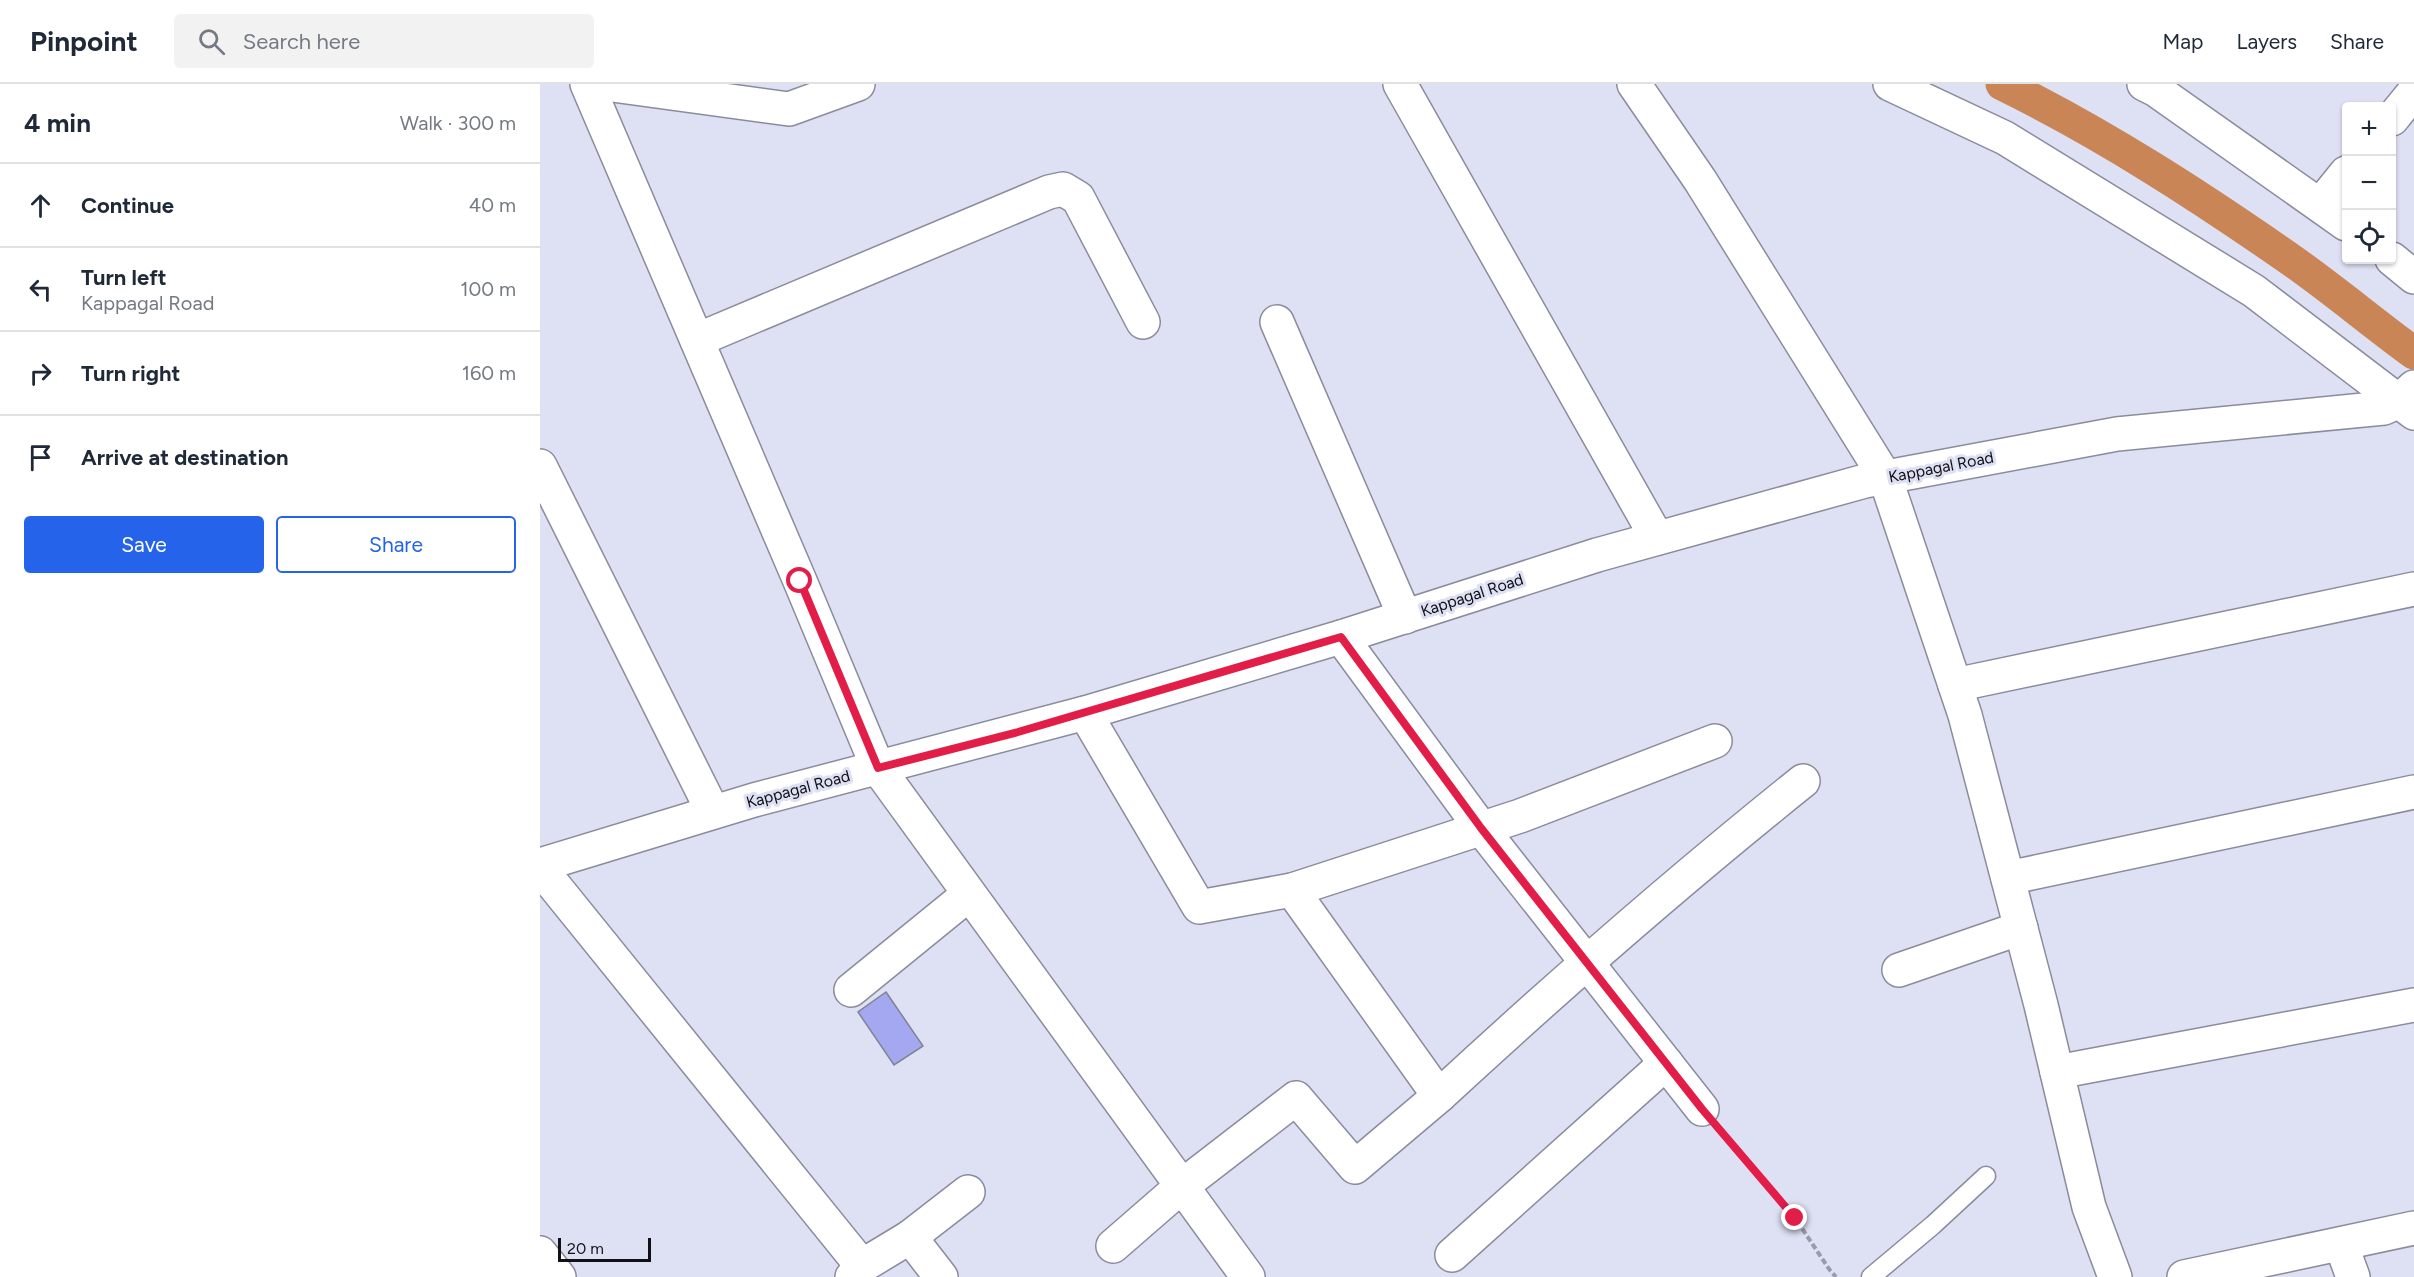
<!DOCTYPE html>
<html lang="en">
<head>
<meta charset="utf-8">
<style>
	:root { --surface:#fff; --page:#f2f2f3; --text:#1f2937; --muted:#747a83; --line:#e0e1e3; --accent:#2563eb }
	body { margin:0; font-family:Figtree,sans-serif; background:var(--page); color:var(--text) }
	.controls { position:absolute; right:18px; top:18px; display:grid; overflow:hidden; border-radius:6px; box-shadow:0 2px 4px #0004 }
	.controls button { width:54px; height:54px; display:grid; place-items:center; padding:0; border:0; border-bottom:2px solid var(--line); background:var(--surface); color:var(--text); font:30px sans-serif }
	.scale { position:absolute; left:18px; bottom:15px; width:93px; box-sizing:border-box; padding-left:6px; border:3px solid #101016; border-top:0; font-size:16px; line-height:21px; white-space:nowrap; color:#101016; -webkit-text-stroke:4px #dee0f3; paint-order:stroke }
	.stop { position:absolute; width:18px; height:18px; margin:-14px; border:4px solid #e11d48; border-radius:50%; background:#fff }
	.stop.end { background:#e11d48; border-color:#fff; box-shadow:0 2px 6px #0008 }
	.list { margin:0; padding:0; list-style:none }
	h2 { display:flex; justify-content:space-between; align-items:center; height:78px; margin:0; padding:0 24px; font-size:26px }
	h2 small { font-size:20px; font-weight:400; color:var(--muted) }
	.list li { display:grid; grid-template-columns:39px 1fr auto; gap:18px; align-items:center; box-sizing:border-box; height:84px; padding:0 24px; border-top:2px solid var(--line) }
	.list b { display:block; font-size:22px; white-space:nowrap }
	.list p { margin:0; font-size:20px; white-space:nowrap; color:var(--muted) }
	.list em { font-size:20px; font-style:normal; color:var(--muted) }
	.actions { display:flex; gap:12px; padding:18px 24px }
	.actions a { flex:1; padding:14px 0; border:2px solid var(--accent); border-radius:6px; text-align:center; font-size:21px; color:var(--accent) }
	.actions .main { background:var(--accent); color:#fff }
	.icon { flex:none; width:33px; height:33px; fill:none; stroke:currentColor; stroke-width:2; stroke-linecap:round; stroke-linejoin:round }
	.map { position:relative; flex:none; width:1874px; height:1193px; overflow:hidden }
	header { display:flex; align-items:center; gap:36px; box-sizing:border-box; height:84px; padding:0 30px; background:var(--surface); border-bottom:2px solid var(--line) }
	header strong { font-size:28px }
	nav { display:flex; gap:33px; margin-inline-start:auto; font-size:21px }
	.search { width:420px; height:54px; background:var(--page); display:flex; align-items:center; gap:15px; box-sizing:border-box; padding:0 21px; border-radius:6px; color:var(--muted); font-size:22px }
	main { display:flex }
	aside { flex:1; background:var(--surface) }
	.map>svg:first-child { display:block }
	.lines { fill:none; stroke-linecap:round; stroke-linejoin:round }
	.canal { stroke:#c98555; stroke-width:33 }
	.building { fill:#a3a8f1; stroke:#818394; stroke-width:1.5 }
	.lane-casing { stroke:#8a8c9d; stroke-width:21 }
	.street-casing { stroke:#8a8c9d; stroke-width:36 }
	.secondary-casing { stroke:#8a8c9d; stroke-width:36 }
	.path { stroke:#9a9baa; stroke-width:4; stroke-dasharray:6 3; stroke-linecap:butt }
	.lane { stroke:#fff; stroke-width:18 }
	.street { stroke:#fff; stroke-width:33 }
	.secondary { stroke:#fff; stroke-width:33 }
	.route { stroke:#e11d48; stroke-width:8 }
	.labels { text-anchor:middle; dominant-baseline:central; stroke-width:6; stroke-linejoin:round; paint-order:stroke }
	.street-label { font-size:16px; fill:#101016; stroke:#dee0f3 }
</style>
</head>
<body>
<header>
<strong>Pinpoint</strong>
<div class="search"><svg class="icon" aria-label="search" viewBox="0 0 24 24"><circle cx="10" cy="10" r="6"/><path d="M15 15l6 6"/></svg>Search here</div>
<nav><a>Map</a><a>Layers</a><a>Share</a></nav>
</header>
<main>
<aside>
<h2>4 min<small>Walk · 300 m</small></h2>
<ul class="list">
<li><svg class="icon" aria-label="ahead" viewBox="0 0 24 24"><path d="M12 20V5M6 11l6-6 6 6"/></svg><div><b>Continue</b></div><em>40 m</em></li>
<li><svg class="icon" aria-label="left" viewBox="0 0 24 24"><path d="M17 20v-9H6M10 6l-5 5 5 5"/></svg><div><b>Turn left</b><p>Kappagal Road</p></div><em>100 m</em></li>
<li><svg class="icon" aria-label="right" viewBox="0 0 24 24"><path d="M7 20v-9h11M14 6l5 5-5 5"/></svg><div><b>Turn right</b></div><em>160 m</em></li>
<li><svg class="icon" aria-label="arrive" viewBox="0 0 24 24"><path d="M6 21V4h12l-3 4 3 4H6"/></svg><div><b>Arrive at destination</b></div></li>
</ul>
<div class="actions"><a class="main">Save</a><a>Share</a></div>
</aside>
<div class="map">
<svg width="1874" height="1193" viewBox="0 0 1874 1193">
	<rect width="100%" height="100%" fill="#dee0f3"/>
	<g class="lines">
		<!-- canal -->
		<path class="canal" d="M1462,0c102,50 199,113 292,178 41,29 79,61 120,91"/>
	</g>
	<!-- building -->
	<polygon class="building" points="346,908 383,962 354,981 318,928"/>
	<g class="lines">
		<defs>
			<polyline id="lane" points="1331,1193 1393,1141 1446,1092"/>
			<g id="street">
				<polyline points="47,0 260,497 338,684 708,1193"/>
				<polyline points="65,0 249,25 318,0"/>
				<polyline points="860,0 1117,454"/>
				<polyline points="1094,0 1160,96 1345,393 1425,631 1501,921 1549,1123 1575,1193"/>
				<polyline points="1350,0 1465,54 1714,207 1874,329"/>
				<polyline points="1604,0 1616,6 1806,140"/>
				<polyline points="1852,35 1874,8"/>
				<polyline points="1781,120 1806,89"/>
				<polyline points="1852,175 1874,193"/>
				<polyline points="737,238 865,533"/>
				<polyline points="157,256 509,108 523,105 538,114 603,238"/>
				<polyline points="0,382 173,728"/>
				<polyline points="801,553 941,744 1162,1025"/>
				<polyline points="1415,601 1874,505"/>
				<polyline points="545,629 659,823 752,806 980,732 1175,657"/>
				<polyline points="0,784 322,1182 312,1193"/>
				<polyline points="1468,794 1874,708"/>
				<polyline points="1359,886 1481,844"/>
				<polyline points="311,906 429,810"/>
				<polyline points="1517,988 1874,921"/>
				<path d="M899,1012c119,-110 238,-214 364,-315"/>
				<polyline points="370,1153 428,1108"/>
				<polyline points="1801,1160 1813,1193"/>
				<polyline points="573,1162 642,1102 756,1014 815,1083 899,1012 752,806"/>
				<polyline points="0,1169 19,1193"/>
				<polyline points="912,1171 1126,979"/>
				<polyline points="322,1182 370,1153 401,1193"/>
				<polyline points="1644,1193 1874,1144"/>
			</g>
			<polyline id="secondary" points="0,781 214,716 545,629 801,553 1057,471 1325,397 1577,350 1844,324 1859,317 1874,303"/>
		</defs>
		<!-- lane casing -->
		<use href="#lane" class="lane-casing"/>
		<!-- street casing -->
		<use href="#street" class="street-casing"/>
		<!-- secondary casing -->
		<use href="#secondary" class="secondary-casing"/>
		<!-- path -->
		<polyline class="path" points="1182,1048 1255,1134 1289,1185 1296,1193"/>
		<!-- lane -->
		<use href="#lane" class="lane"/>
		<!-- street -->
		<use href="#street" class="street"/>
		<!-- secondary -->
		<use href="#secondary" class="secondary"/>
	</g>
	<g class="lines">
		<!-- route -->
		<polyline class="route" points="260,497 338,684 478,648 801,553 941,744 1162,1025 1255,1134"/>
	</g>
	<g class="labels">
		<!-- street labels -->
		<g class="street-label">
			<text transform="translate(1401 383) rotate(-11)">Kappagal Road</text>
			<text transform="translate(932 511) rotate(-18)">Kappagal Road</text>
			<text transform="translate(258 705) rotate(-15)">Kappagal Road</text>
		</g>
	</g>
</svg>
<div class="controls">
<button>+</button>
<button>−</button>
<button><svg class="icon" aria-label="locate" viewBox="0 0 24 24"><circle cx="12" cy="12" r="6"/><path d="M12 2v4M12 18v4M2 12h4M18 12h4"/></svg></button>
</div>
<div class="scale">20 m</div>
<div class="stop" style="left:260px;top:497px"></div>
<div class="stop end" style="left:1255px;top:1134px"></div>
</div>
</main>
</body>
</html>
